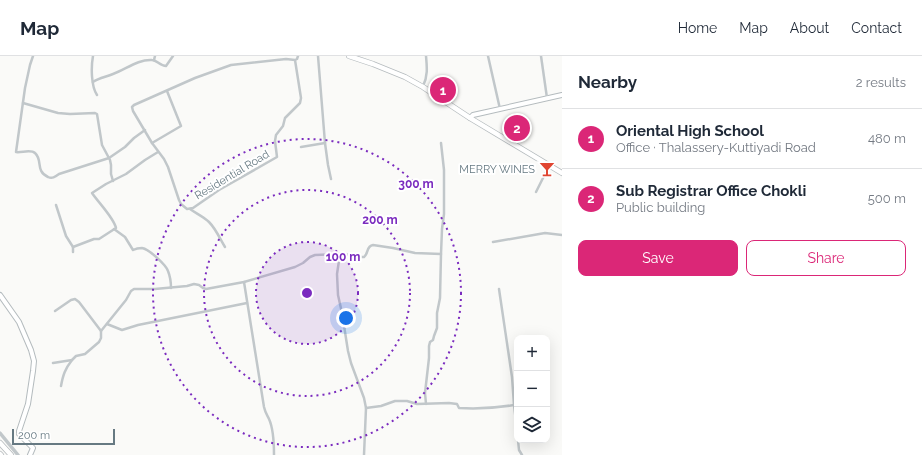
<!DOCTYPE html>
<html lang="en">
<head>
<meta charset="utf-8">
<style>
	:root { --surface:#fff; --page:#f2f2f3; --text:#1f2937; --muted:#747a83; --line:#e0e1e3; --accent:#db2777 }
	body { margin:0; font-family:Raleway,sans-serif; background:var(--page); color:var(--text) }
	.controls { position:absolute; right:12px; bottom:12px; display:grid; overflow:hidden; border-radius:8px; box-shadow:0 4px 16px #0002 }
	.controls button { width:36px; height:36px; display:grid; place-items:center; padding:0; border:0; border-bottom:1px solid var(--line); background:var(--surface); color:var(--text); font:20px sans-serif }
	.scale { position:absolute; left:12px; bottom:10px; width:103px; box-sizing:border-box; padding-left:4px; border:2px solid #667982; border-top:0; font-size:11px; line-height:14px; white-space:nowrap; color:#667982; -webkit-text-stroke:3px #fff; paint-order:stroke }
	.you { position:absolute; left:346px; top:262px; width:14px; height:14px; margin:-10px; border:3px solid #fff; border-radius:50%; background:#1a73e8; box-shadow:0 0 0 6px #1a73e833 }
	.badge { display:grid; place-items:center; width:26px; height:26px; border-radius:50%; background:var(--accent); color:#fff; font-size:13px; font-weight:700 }
	.pin { position:absolute; translate:-50% -50%; border:2px solid #fff; box-shadow:0 1px 4px #0006 }
	.list { margin:0; padding:0; list-style:none }
	h2 { display:flex; justify-content:space-between; align-items:center; height:52px; margin:0; padding:0 16px; font-size:17px }
	h2 small { font-size:13px; font-weight:400; color:var(--muted) }
	.list li { display:grid; grid-template-columns:26px 1fr auto; gap:12px; align-items:center; box-sizing:border-box; height:60px; padding:0 16px; border-top:1px solid var(--line) }
	.list b { display:block; font-size:15px; white-space:nowrap }
	.list p { margin:0; font-size:13px; white-space:nowrap; color:var(--muted) }
	.list em { font-size:13px; font-style:normal; color:var(--muted) }
	.actions { display:flex; gap:8px; padding:12px 16px }
	.actions a { flex:1; padding:9px 0; border:1px solid var(--accent); border-radius:8px; text-align:center; font-size:14px; color:var(--accent) }
	.actions .main { background:var(--accent); color:#fff }
	.icon { flex:none; width:22px; height:22px; fill:none; stroke:currentColor; stroke-width:2; stroke-linecap:round; stroke-linejoin:round }
	.map { position:relative; flex:none; width:562px; height:399px; overflow:hidden }
	header { display:flex; align-items:center; gap:24px; box-sizing:border-box; height:56px; padding:0 20px; background:var(--surface); border-bottom:1px solid var(--line) }
	header strong { font-size:19px }
	nav { display:flex; gap:22px; margin-inline-start:auto; font-size:14px }
	main { display:flex }
	aside { flex:1; background:var(--surface) }
	.map>svg:first-child { display:block }
	.lines { fill:none; stroke-linecap:round; stroke-linejoin:round }
	.secondary-casing { stroke:#b4bbbe; stroke-width:6 }
	.primary-casing { stroke:#b5bbbe; stroke-width:6 }
	.trunk-casing { stroke:#b5babd; stroke-width:6 }
	.minor { stroke:#c1c7ca; stroke-width:2.5 }
	.tertiary { stroke:#c1c7ca; stroke-width:3.5 }
	.secondary { stroke:#fff; stroke-width:4 }
	.primary { stroke:#fff; stroke-width:4.5 }
	.trunk { stroke:#fff; stroke-width:4.5 }
	.ring { fill:none; stroke:#7b2cbf; stroke-width:2; stroke-dasharray:2 4 }
	.labels { text-anchor:middle; dominant-baseline:central; stroke-width:4; stroke-linejoin:round; paint-order:stroke }
	.poi-label { font-size:11px; fill:#667982; stroke:#fff; text-anchor:end }
	.street-label { font-size:11px; fill:#667982; stroke:#fff }
	.centre { fill:#7b2cbf; stroke:#fff; stroke-width:2 }
	.ring-label { font-size:12px; text-anchor:middle; font-weight:bold; fill:#7b2cbf; stroke:#fff; stroke-width:4; stroke-linejoin:round; paint-order:stroke }
</style>
</head>
<body>
<header>
<strong>Map</strong>
<nav><a>Home</a><a>Map</a><a>About</a><a>Contact</a></nav>
</header>
<main>
<div class="map">
<svg width="562" height="399" viewBox="0 0 562 399">
	<rect width="100%" height="100%" fill="#fafaf8"/>
	<g class="lines">
		<defs>
			<g id="secondary">
				<polyline points="470,62 473,59 482,57 562,39"/>
				<polyline points="0,239 19,266 31,294 34,305 33,315 28,348 19,375 19,378 33,392 30,399"/>
			</g>
			<polyline id="primary" points="349,0 373,8 405,21 423,31 470,62 562,117"/>
			<g id="trunk">
				<polyline points="0,387 11,399"/>
				<polyline points="0,398 1,399"/>
			</g>
		</defs>
		<!-- secondary casing -->
		<use href="#secondary" class="secondary-casing"/>
		<!-- primary casing -->
		<use href="#primary" class="primary-casing"/>
		<!-- trunk casing -->
		<use href="#trunk" class="trunk-casing"/>
		<!-- minor -->
		<g class="minor">
			<path d="M33,0l-3,9 -5,23 -9,64c5,1 15,-3 19,1 8,7 0,18 13,24 4,2 7,0 11,-3l50,-16 16,-11 9,-9 11,-8"/>
			<path d="M93,0c-2,11 -2,30 4,39"/>
			<polyline points="318,0 325,87 328,109 331,123"/>
			<polyline points="488,0 500,53"/>
			<polyline points="541,0 547,42"/>
			<polyline points="154,4 155,0"/>
			<polyline points="295,4 301,42 300,47 285,62 283,70 276,79 275,85 277,101 219,134 193,152 187,153 181,148 179,144 168,111 164,103 152,87 133,55 132,51 134,49 195,22 231,9 286,3 295,4 297,3 298,0"/>
			<path d="M93,26c6,-4 13,-5 20,-8 12,-4 25,-15 39,-14 5,0 8,6 14,6l7,-10"/>
			<path d="M423,30c5,-10 4,-19 3,-30"/>
			<polyline points="23,47 58,57 70,58 95,57 97,58 102,89 110,104 111,109 111,118 113,125"/>
			<polyline points="152,87 181,70 167,35"/>
			<polyline points="301,91 325,87"/>
			<polyline points="536,136 549,110"/>
			<path d="M56,149l10,31 7,11 21,-8h5l17,-11c-2,-10 -18,-26 -24,-35l14,-9 20,-10 19,-14 13,-8"/>
			<path d="M190,153c7,5 14,8 19,13 7,7 11,17 16,25"/>
			<path d="M114,173l11,8 8,13c2,-1 6,-2 9,-2 7,1 24,17 26,23 2,5 3,11 3,17"/>
			<polyline points="493,186 545,177 562,179"/>
			<polyline points="73,191 73,196"/>
			<path d="M340,198c8,0 16,3 24,3 5,-4 2,-11 9,-12l20,3 22,5 26,1 1,-25 2,-15v-44l-3,-27"/>
			<path d="M244,226l20,125c1,5 3,8 5,12 5,11 5,25 5,36"/>
			<polyline points="499,233 512,321 514,349"/>
			<polyline points="55,255 71,244 75,243 79,246 101,275"/>
			<polyline points="107,268 122,274 138,269 247,247"/>
			<path d="M53,307l19,-3 4,-4 9,-2 14,-12 2,-4v-7l25,-31 5,-9 3,-2h21l32,-3 7,-2 5,1 4,3 3,1 38,-7 51,-15 8,-4 7,-6 5,-2 25,-1 -3,20 1,21 4,18 6,38 3,12 13,35 2,10 15,-2 14,-5h12l10,3 32,-1 8,1 2,4c18,1 37,0 55,-3l3,24"/>
			<path d="M61,330c2,-11 4,-17 11,-26"/>
			<polyline points="426,348 425,337 429,302 429,290 430,286 433,284 434,280 437,272 437,257 440,242 441,198"/>
			<polyline points="518,384 519,394 522,399"/>
			<polyline points="364,399 366,352"/>
		</g>
		<!-- tertiary -->
		<polyline class="tertiary" points="0,377 18,399"/>
		<!-- secondary -->
		<use href="#secondary" class="secondary"/>
		<!-- primary -->
		<use href="#primary" class="primary"/>
		<!-- trunk -->
		<use href="#trunk" class="trunk"/>
	</g>
	<!-- distance rings -->
	<circle cx="307" cy="237" r="51" fill="#7b2cbf" fill-opacity=".12"/>
	<g class="ring">
		<circle cx="307" cy="237" r="51"/>
		<circle cx="307" cy="237" r="103"/>
		<circle cx="307" cy="237" r="154"/>
	</g>
	<!-- icons -->
	<defs>
		<symbol id="bar-bare" viewBox="-9 -9 18 18"><path d="M-6-5H6L.8 .8V4.5H3.5V6h-7V4.5H-.8V.8Z" fill="#e04531" stroke="#fff" stroke-width="2.5" paint-order="stroke"/></symbol>
	</defs>
	<g fill-rule="evenodd">
		<use href="#bar-bare" x="536" y="102" width="22" height="22"/>
	</g>
	<g class="labels">
		<!-- poi labels -->
		<g class="poi-label">
			<text x="535" y="113">MERRY WINES</text>
		</g>
		<!-- street labels -->
		<g class="street-label">
			<text transform="translate(232 119) rotate(-31)">Residential Road</text>
		</g>
	</g>
	<circle cx="307" cy="237" r="6" class="centre"/>
	<g class="ring-label">
		<text x="416" y="132">300 m</text>
		<text x="380" y="168">200 m</text>
		<text x="343" y="205">100 m</text>
	</g>
</svg>
<div class="controls">
<button>+</button>
<button>−</button>
<button><svg class="icon" aria-label="layers" viewBox="0 0 24 24"><path d="M12 4l9 5-9 5-9-5zM3 14l9 5 9-5"/></svg></button>
</div>
<div class="scale">200 m</div>
<div class="you"></div>
<div class="pin badge" style="left:443px;top:34px">1</div>
<div class="pin badge" style="left:517px;top:72px">2</div>
</div>
<aside>
<h2>Nearby<small>2 results</small></h2>
<ul class="list">
<li><span class="badge">1</span><div><b>Oriental High School</b><p>Office · Thalassery-Kuttiyadi Road</p></div><em>480 m</em></li>
<li><span class="badge">2</span><div><b>Sub Registrar Office Chokli</b><p>Public building</p></div><em>500 m</em></li>
</ul>
<div class="actions"><a class="main">Save</a><a>Share</a></div>
</aside>
</main>
</body>
</html>
